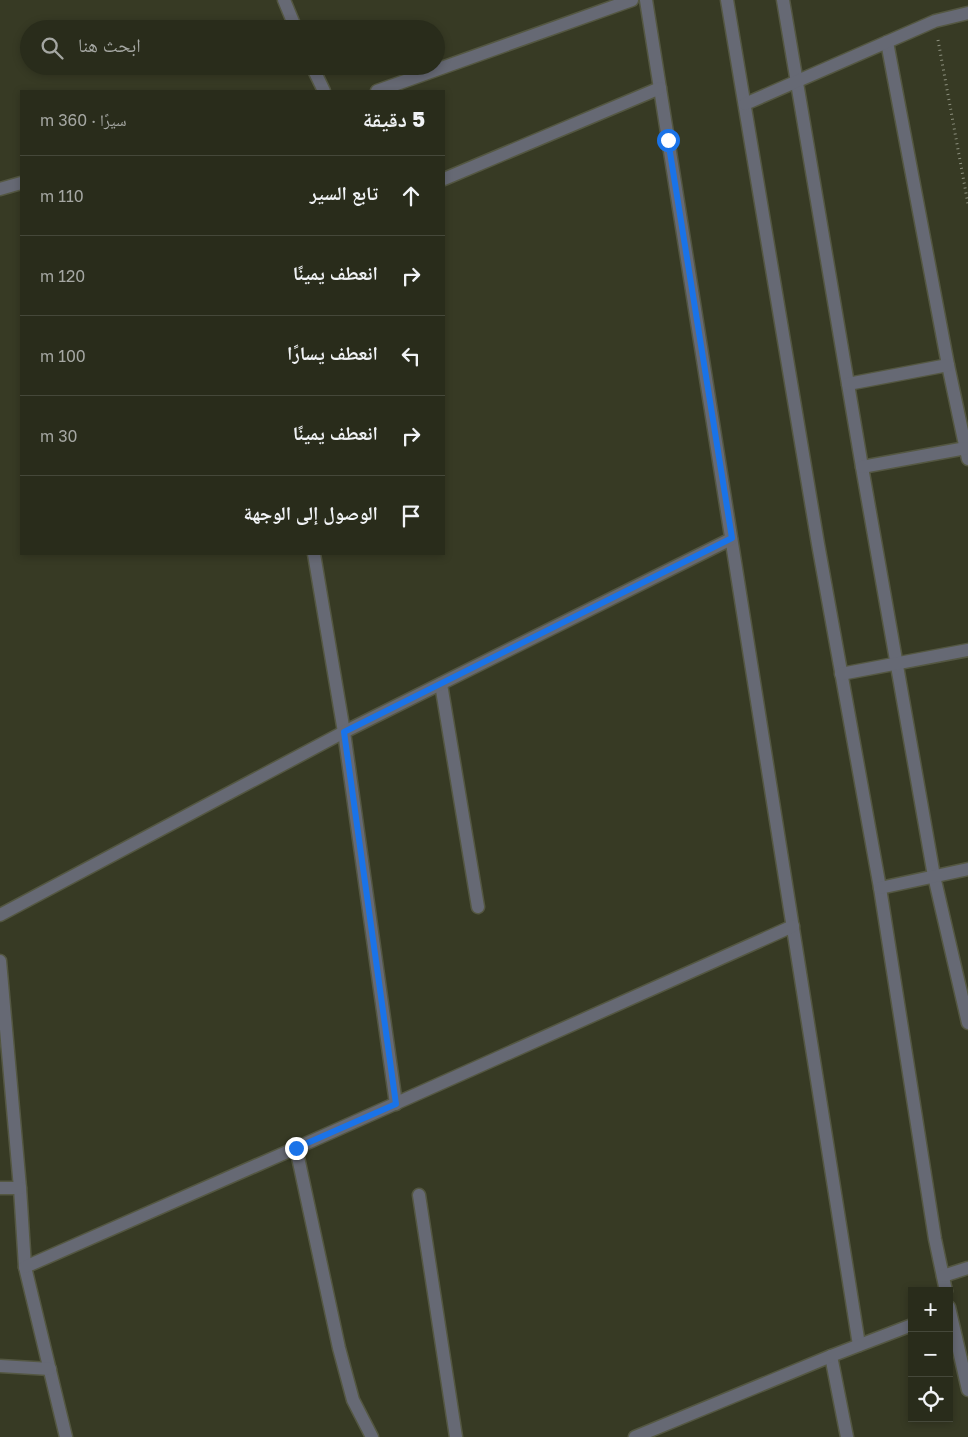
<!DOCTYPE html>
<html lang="ar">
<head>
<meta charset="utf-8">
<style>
	:root { --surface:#292c1b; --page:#313424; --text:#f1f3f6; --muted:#a5a7a3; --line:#45483a }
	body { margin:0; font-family:"Golos Text","Noto Naskh Arabic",sans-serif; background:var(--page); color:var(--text); direction:rtl }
	.controls { position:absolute; right:15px; bottom:15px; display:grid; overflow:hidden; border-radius:0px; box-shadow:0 2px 8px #0003 }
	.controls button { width:45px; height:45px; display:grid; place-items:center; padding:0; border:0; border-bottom:1px solid var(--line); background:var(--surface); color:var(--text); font:25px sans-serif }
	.stop { position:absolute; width:15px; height:15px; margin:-11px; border:4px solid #1a73e8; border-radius:50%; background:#fff }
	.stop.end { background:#1a73e8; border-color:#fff; box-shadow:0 1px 5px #0008 }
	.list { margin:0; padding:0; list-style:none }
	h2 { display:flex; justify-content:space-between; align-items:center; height:65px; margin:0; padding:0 20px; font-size:21px }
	h2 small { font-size:16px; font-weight:400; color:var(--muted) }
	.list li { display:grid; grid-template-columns:32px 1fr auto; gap:15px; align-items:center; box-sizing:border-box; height:80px; padding:0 20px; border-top:1px solid var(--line) }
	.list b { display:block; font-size:19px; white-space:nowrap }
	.list em { font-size:16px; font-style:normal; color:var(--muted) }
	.icon { flex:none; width:28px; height:28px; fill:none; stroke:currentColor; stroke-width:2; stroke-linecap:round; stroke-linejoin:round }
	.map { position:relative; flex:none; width:968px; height:1437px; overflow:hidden; direction:ltr }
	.search { position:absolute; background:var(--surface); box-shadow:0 2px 8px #0003; left:20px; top:20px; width:425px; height:55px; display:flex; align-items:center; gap:12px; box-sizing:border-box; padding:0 18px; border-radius:28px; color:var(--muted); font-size:19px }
	.panel { position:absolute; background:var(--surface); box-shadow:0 2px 8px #0003; left:20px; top:90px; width:425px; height:465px; border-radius:0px; direction:rtl }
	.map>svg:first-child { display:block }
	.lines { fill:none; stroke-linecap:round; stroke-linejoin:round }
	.street-casing { stroke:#545742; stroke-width:15 }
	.path { stroke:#8d907e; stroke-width:3; stroke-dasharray:1 4; stroke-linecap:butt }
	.street { stroke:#666974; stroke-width:12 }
	.route { stroke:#1a73e8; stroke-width:6 }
</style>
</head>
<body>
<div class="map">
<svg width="968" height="1437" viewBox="0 0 968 1437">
	<rect width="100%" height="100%" fill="#373a24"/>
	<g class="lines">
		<defs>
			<g id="street">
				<polyline points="284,0 296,29"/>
				<polyline points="646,0 859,1345"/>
				<polyline points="727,0 818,544 880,888 935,1239 946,1291"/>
				<polyline points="783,0 862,467 934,876 968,1023"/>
				<polyline points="887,42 948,365 968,459"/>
				<polyline points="312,66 324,91"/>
				<polyline points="377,91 632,0"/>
				<polyline points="745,104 935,21 968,13"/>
				<polyline points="444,179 660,88"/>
				<polyline points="0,189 21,183"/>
				<polyline points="848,384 948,365"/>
				<polyline points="862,467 966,448"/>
				<polyline points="314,554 344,732 396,1104"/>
				<polyline points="841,674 968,650"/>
				<polyline points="441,684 478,907"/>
				<polyline points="880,888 968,869"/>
				<polyline points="0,915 344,732 731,539"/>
				<polyline points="0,961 20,1188 25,1267 66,1437"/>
				<polyline points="296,1148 339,1348 353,1400 372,1437"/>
				<polyline points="0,1188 20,1188"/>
				<polyline points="419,1195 456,1437"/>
				<polyline points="25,1267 296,1148 793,926"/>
				<polyline points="943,1276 968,1268"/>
				<polyline points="949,1307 968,1390"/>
				<polyline points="831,1356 847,1437"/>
				<polyline points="0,1366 50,1369"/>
				<polyline points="635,1437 831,1356 912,1325"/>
			</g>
		</defs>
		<!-- street casing -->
		<use href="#street" class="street-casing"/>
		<!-- path -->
		<polyline class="path" points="938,40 968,204"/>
		<!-- street -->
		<use href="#street" class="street"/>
	</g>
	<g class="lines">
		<!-- route -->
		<polyline class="route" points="296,1148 396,1104 344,732 732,538 668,140"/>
	</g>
</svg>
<div class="controls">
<button>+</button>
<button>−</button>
<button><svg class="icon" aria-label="locate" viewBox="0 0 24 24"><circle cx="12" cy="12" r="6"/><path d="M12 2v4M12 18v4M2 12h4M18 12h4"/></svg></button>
</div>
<div class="stop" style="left:668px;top:140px"></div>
<div class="stop end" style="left:296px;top:1148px"></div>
<div class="search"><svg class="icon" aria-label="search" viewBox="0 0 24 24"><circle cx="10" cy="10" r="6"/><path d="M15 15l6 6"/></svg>ابحث هنا</div>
<section class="panel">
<h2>5 دقيقة<small>سيرًا · 360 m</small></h2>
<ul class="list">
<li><svg class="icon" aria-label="ahead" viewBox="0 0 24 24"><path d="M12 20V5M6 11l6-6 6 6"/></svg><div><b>تابع السير</b></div><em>110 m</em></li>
<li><svg class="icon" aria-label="right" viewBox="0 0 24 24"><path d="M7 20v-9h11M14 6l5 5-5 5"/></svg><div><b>انعطف يمينًا</b></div><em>120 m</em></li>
<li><svg class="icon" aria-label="left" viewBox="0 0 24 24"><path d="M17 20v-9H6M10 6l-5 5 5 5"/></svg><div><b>انعطف يسارًا</b></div><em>100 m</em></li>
<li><svg class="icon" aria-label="right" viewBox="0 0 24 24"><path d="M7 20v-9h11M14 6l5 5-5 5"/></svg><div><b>انعطف يمينًا</b></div><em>30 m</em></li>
<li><svg class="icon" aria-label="arrive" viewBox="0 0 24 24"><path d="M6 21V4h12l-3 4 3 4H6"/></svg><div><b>الوصول إلى الوجهة</b></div></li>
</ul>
</section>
</div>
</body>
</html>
